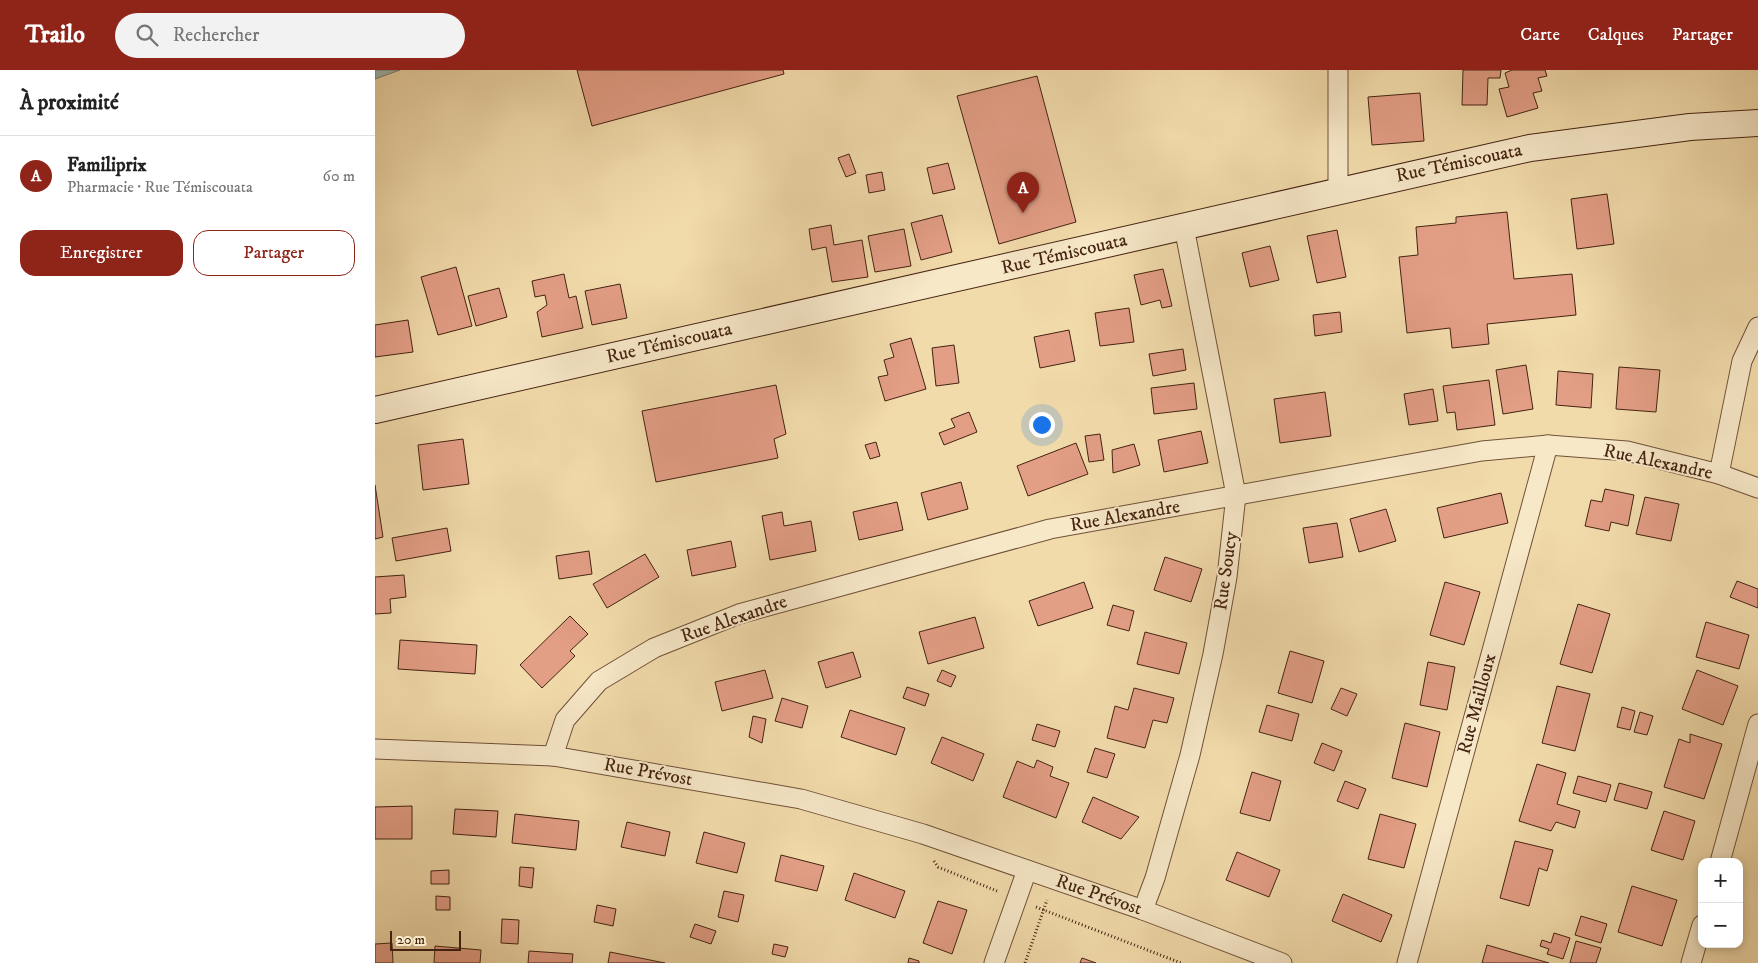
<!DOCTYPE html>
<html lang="fr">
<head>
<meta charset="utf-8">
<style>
	:root { --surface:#fff; --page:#f2f2f2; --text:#222; --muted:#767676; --line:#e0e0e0; --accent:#8f2418 }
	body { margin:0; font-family:"IM FELL DW Pica",serif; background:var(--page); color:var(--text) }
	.controls { position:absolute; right:15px; bottom:15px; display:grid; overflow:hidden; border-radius:10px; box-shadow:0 2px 8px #0003 }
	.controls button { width:45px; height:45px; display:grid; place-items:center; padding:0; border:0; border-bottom:1px solid var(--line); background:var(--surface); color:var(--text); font:25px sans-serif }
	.scale { position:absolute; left:15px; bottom:12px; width:71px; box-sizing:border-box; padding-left:5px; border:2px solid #442311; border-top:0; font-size:14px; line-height:18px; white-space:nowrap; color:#442311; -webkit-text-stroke:4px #f7e8c8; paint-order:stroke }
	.you { position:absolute; left:666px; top:354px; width:18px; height:18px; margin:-12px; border:4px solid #fff; border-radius:50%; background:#1a73e8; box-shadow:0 0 0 8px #1a73e833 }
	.badge { display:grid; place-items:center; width:32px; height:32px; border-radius:50%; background:var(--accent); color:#fff; font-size:16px; font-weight:700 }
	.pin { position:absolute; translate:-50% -41px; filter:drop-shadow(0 1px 2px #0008) }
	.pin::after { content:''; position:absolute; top:26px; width:18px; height:15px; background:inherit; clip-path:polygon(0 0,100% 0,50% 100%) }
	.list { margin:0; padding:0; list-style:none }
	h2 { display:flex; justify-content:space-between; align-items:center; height:65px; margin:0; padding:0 20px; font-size:21px }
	h2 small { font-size:16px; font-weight:400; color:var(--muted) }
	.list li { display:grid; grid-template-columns:32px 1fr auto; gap:15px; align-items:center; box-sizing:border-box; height:80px; padding:0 20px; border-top:1px solid var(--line) }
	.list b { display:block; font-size:19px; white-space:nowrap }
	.list p { margin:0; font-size:16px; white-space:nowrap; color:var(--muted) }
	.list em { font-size:16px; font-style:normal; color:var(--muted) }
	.actions { display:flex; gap:10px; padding:15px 20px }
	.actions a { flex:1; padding:11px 0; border:1px solid var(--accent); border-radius:15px; text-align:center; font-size:18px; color:var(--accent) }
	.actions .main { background:var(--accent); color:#fff }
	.icon { flex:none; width:28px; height:28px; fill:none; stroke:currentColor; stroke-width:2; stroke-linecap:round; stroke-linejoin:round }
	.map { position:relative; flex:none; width:1383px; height:893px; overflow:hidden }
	header { display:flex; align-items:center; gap:30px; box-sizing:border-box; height:70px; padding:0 25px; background:var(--accent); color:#fff }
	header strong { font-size:24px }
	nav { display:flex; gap:28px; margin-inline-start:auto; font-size:18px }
	.search { width:350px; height:45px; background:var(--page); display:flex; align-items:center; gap:12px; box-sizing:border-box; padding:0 18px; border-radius:28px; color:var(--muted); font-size:19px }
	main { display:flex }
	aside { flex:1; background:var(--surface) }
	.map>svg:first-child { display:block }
	.water { fill:#9fb9b3; stroke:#7b7d72 }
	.building { fill:#e39e86; stroke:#442311 }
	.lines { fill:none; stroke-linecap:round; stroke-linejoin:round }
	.street-casing { stroke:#705138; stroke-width:21 }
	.secondary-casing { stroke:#442311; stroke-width:28 }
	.path { stroke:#442311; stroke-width:3; stroke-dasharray:1 2.5; stroke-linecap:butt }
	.street { stroke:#f7e8c8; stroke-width:19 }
	.secondary { stroke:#f7e8c8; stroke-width:26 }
	.labels { text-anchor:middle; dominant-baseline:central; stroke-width:4; stroke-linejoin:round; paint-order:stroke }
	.street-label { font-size:19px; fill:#442311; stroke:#f7e8c8 }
</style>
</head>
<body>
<header>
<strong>Trailo</strong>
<div class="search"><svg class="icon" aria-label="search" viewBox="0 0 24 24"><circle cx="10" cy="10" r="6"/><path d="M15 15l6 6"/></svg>Rechercher</div>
<nav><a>Carte</a><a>Calques</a><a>Partager</a></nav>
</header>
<main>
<aside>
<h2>À proximité<small></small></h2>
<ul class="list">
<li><span class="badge">A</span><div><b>Familiprix</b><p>Pharmacie · Rue Témiscouata</p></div><em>60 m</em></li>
</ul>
<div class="actions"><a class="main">Enregistrer</a><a>Partager</a></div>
</aside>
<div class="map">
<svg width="1383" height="893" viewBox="0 0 1383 893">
	<rect width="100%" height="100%" fill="#f2dbab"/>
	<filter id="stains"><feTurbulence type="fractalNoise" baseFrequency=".004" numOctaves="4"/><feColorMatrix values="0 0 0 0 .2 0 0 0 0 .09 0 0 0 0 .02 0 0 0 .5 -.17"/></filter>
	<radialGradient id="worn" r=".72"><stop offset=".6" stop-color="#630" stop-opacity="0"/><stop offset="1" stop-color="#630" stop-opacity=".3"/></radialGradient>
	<!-- water -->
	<polygon class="water" points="0,0 25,0 0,9"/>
	<!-- building -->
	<g class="building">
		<polygon points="202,0 408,0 409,4 217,56"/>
		<polygon points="1088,0 1126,0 1125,8 1113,8 1112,35 1087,35"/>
		<polygon points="1137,0 1170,0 1172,6 1163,8 1167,21 1158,23 1163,38 1132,47 1124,19 1134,17 1130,3"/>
		<polygon points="662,6 701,152 624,174 582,26"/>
		<polygon points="1045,23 1049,71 997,75 993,27"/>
		<polygon points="474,84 481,103 471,107 463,88"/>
		<polygon points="573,93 580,119 558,124 552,98"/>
		<polygon points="507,102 510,120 494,123 491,105"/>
		<polygon points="1232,124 1239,174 1202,179 1196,129"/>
		<polygon points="1132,142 1139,209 1197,204 1201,245 1112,254 1114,274 1077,278 1075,258 1032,263 1024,187 1043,185 1041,157 1081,153 1081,147"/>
		<polygon points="567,145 577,182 546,190 536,153"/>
		<polygon points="456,155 459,175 487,170 493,207 457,212 451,177 437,180 434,159"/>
		<polygon points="529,159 536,196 500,202 493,166"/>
		<polygon points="962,160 971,207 942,213 932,166"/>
		<polygon points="895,176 904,210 875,217 867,183"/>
		<polygon points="81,197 97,256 63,265 46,207"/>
		<polygon points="788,199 797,236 787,238 785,230 766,235 759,205"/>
		<polygon points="189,204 194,228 201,226 208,258 167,267 162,242 172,235 170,225 160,227 157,211"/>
		<polygon points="245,214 252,248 217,255 210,221"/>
		<polygon points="124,218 132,247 101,256 93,226"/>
		<polygon points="754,238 759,272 725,276 720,243"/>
		<polygon points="965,242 967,262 940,266 938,245"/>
		<polygon points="33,250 38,282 0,287 0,255"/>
		<polygon points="694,260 700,291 665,298 659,267"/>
		<polygon points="536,268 551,319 510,331 503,307 513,305 509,290 519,287 515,274"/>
		<polygon points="579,275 584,313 561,316 557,278"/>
		<polygon points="808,279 811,300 778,306 774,284"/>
		<polygon points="1151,295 1158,339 1128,344 1121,300"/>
		<polygon points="1244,297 1285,300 1281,342 1241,339"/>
		<polygon points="1183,301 1218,304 1216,338 1181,335"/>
		<polygon points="1114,310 1120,355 1082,360 1080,342 1072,343 1068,316"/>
		<polygon points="819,313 822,339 779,344 776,318"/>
		<polygon points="401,315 411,364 399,369 403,388 281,412 267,341"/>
		<polygon points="1058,319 1063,351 1034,355 1029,324"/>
		<polygon points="950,322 956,366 905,373 899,329"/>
		<polygon points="594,342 602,362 569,375 564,363 580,357 576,349"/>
		<polygon points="826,361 833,393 789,402 783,370"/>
		<polygon points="725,364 729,390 714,392 710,366"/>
		<polygon points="88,369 94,414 48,420 43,375"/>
		<polygon points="501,372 505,386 495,389 490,375"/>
		<polygon points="701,373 713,404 653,426 642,396"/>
		<polygon points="759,374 765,395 738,403 737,380"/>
		<polygon points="586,412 593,439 553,450 546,423"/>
		<polygon points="0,415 8,467 0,469"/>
		<polygon points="1230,419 1259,425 1253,456 1236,452 1234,461 1210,456 1216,430 1227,432"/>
		<polygon points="1126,423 1133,453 1069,468 1062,438"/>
		<polygon points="1270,427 1304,434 1296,471 1261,464"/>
		<polygon points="522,432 528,460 484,470 478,442"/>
		<polygon points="1011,439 1021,471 984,482 975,449"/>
		<polygon points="407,442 409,456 436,451 441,481 395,490 387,446"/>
		<polygon points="962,453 968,487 934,493 928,458"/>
		<polygon points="72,458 76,481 21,491 17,468"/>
		<polygon points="356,471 361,497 317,506 312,480"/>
		<polygon points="214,481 217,504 184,509 181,486"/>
		<polygon points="270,484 284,507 232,538 218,514"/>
		<polygon points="790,487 827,499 816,532 779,520"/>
		<polygon points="29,505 31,527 15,529 16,543 0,544 0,507"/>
		<polygon points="1362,511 1383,519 1383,538 1355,527"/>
		<polygon points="709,512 718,538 663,556 654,531"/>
		<polygon points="1070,512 1105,522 1089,575 1055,565"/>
		<polygon points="1203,534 1235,544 1217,603 1185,594"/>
		<polygon points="738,535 759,541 754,561 732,555"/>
		<polygon points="195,546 213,564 195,581 200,586 167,618 145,595"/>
		<polygon points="600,547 609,578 553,594 544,562"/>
		<polygon points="1331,552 1374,565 1364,599 1321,587"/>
		<polygon points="770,562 812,573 804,604 762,594"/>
		<polygon points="25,570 102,575 100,604 23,599"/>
		<polygon points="915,581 949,591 937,633 903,623"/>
		<polygon points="478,582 486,607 451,618 443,592"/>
		<polygon points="1053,592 1080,597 1072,640 1045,635"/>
		<polygon points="390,600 398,628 347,641 340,612"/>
		<polygon points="567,600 581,606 576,617 562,611"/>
		<polygon points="1322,600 1363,616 1348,655 1307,639"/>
		<polygon points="1182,616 1215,624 1200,681 1167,673"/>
		<polygon points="532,617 554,624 550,636 528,628"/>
		<polygon points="759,618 799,628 792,653 778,650 770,678 732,668 740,636 753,640"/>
		<polygon points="966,618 982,624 972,646 956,639"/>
		<polygon points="407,628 433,636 427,658 400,651"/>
		<polygon points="892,635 924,644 917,671 884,662"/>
		<polygon points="1247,637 1260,641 1255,660 1242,657"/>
		<polygon points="475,640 530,658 521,685 466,667"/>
		<polygon points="1265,642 1278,646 1272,665 1259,662"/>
		<polygon points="378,646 391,649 387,673 374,667"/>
		<polygon points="1030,653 1065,662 1052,717 1017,708"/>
		<polygon points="662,654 685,661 680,677 657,670"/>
		<polygon points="1315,664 1347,674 1329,729 1289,717 1304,669 1315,673"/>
		<polygon points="567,667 609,684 598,711 556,693"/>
		<polygon points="947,673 967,681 959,701 939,693"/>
		<polygon points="720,678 740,684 732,708 712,702"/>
		<polygon points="662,690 678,697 675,706 694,713 681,748 628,727 642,691 659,698"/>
		<polygon points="1162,694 1191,703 1182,734 1205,741 1200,758 1181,752 1176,761 1144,751"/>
		<polygon points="877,702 906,711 895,751 865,743"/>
		<polygon points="1203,706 1236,715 1231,732 1198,723"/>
		<polygon points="970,711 991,719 983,739 962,731"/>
		<polygon points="1244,713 1277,722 1272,739 1239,730"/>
		<polygon points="718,727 764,747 746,769 707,752"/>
		<polygon points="37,736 37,769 0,769 0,737"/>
		<polygon points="80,739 123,741 121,767 78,764"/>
		<polygon points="1289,741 1320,751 1308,790 1276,780"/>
		<polygon points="140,744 204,751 201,780 137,773"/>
		<polygon points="1005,744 1041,754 1029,798 993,789"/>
		<polygon points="252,752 295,762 290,786 246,777"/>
		<polygon points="329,762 370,773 362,803 321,793"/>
		<polygon points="1140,771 1178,780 1172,801 1164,798 1154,836 1125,828"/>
		<polygon points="862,782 905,800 894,827 851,810"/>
		<polygon points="406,785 449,796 442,821 400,811"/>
		<polygon points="145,797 159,798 157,818 144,816"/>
		<polygon points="74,800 74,814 56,814 56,801"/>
		<polygon points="479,803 530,821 520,848 470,830"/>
		<polygon points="1257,816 1302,830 1287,876 1243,862"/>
		<polygon points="349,821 369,825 363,852 343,847"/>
		<polygon points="968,824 1017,845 1006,872 957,851"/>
		<polygon points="61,826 75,827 75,840 61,840"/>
		<polygon points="563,831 592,840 577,884 548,873"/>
		<polygon points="222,835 241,839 238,856 219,852"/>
		<polygon points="1206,846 1232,854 1226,873 1200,865"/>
		<polygon points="127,849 144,850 143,874 126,873"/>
		<polygon points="320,854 341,861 336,874 315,867"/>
		<polygon points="1179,863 1195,868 1188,889 1172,884 1174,879 1165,876 1167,870 1176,873"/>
		<polygon points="1201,871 1226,878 1221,893 1195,893"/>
		<polygon points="17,873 18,893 0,893 0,874"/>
		<polygon points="399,874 413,877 410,887 397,884"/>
		<polygon points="1112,875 1174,893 1107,893"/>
		<polygon points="60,876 106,880 105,893 59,893"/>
		<polygon points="154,881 198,884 197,893 153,893"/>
		<polygon points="235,882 290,893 233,893"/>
		<polygon points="534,888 544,891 544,893 533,893"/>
		<polygon points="707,888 721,893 705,893"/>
	</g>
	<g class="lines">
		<defs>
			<g id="street">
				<polyline points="963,0 963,120"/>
				<polyline points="1344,404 1367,291 1383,257"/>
				<polyline points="0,679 178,686 426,729 548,764 768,840 907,893"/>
				<polyline points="178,686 190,650 224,611 279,578 364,544 675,459 1107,381 1173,375 1252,381 1344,404 1383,418"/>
				<polyline points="1345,792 1383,654"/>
				<polyline points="768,840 780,808 815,685 838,584 852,507 861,425 809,157"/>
				<polyline points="619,893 652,800"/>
				<polyline points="1032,893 1173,375"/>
				<polyline points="1316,893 1327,855"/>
			</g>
			<polyline id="secondary" points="0,340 1155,78 1315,57 1383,53"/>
		</defs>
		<!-- street casing -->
		<use href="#street" class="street-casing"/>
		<!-- secondary casing -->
		<use href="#secondary" class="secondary-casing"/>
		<!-- path -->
		<g class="path">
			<polyline points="559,791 563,797 622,821"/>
			<polyline points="661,837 806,893"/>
			<polyline points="650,893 672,830"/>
		</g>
		<!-- street -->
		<use href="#street" class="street"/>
		<!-- secondary -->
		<use href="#secondary" class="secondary"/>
	</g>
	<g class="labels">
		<!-- street labels -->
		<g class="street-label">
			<text transform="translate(1084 93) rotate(-12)">Rue Témiscouata</text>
			<text transform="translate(689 184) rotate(-13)">Rue Témiscouata</text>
			<text transform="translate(294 273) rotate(-13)">Rue Témiscouata</text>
			<text transform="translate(1283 392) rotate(12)">Rue Alexandre</text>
			<text transform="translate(750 446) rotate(-10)">Rue Alexandre</text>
			<text transform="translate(851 501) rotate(-82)">Rue Soucy</text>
			<text transform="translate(359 549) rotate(-19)">Rue Alexandre</text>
			<text transform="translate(1102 634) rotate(-75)">Rue Mailloux</text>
			<text transform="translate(273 702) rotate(10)">Rue Prévost</text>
			<text transform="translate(724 825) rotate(19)">Rue Prévost</text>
		</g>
	</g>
	<rect width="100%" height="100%" filter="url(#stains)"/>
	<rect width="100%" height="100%" fill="url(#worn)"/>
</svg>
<div class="controls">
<button>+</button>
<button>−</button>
</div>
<div class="scale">20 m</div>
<div class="you"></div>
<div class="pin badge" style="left:648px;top:143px">A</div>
</div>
</main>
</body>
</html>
